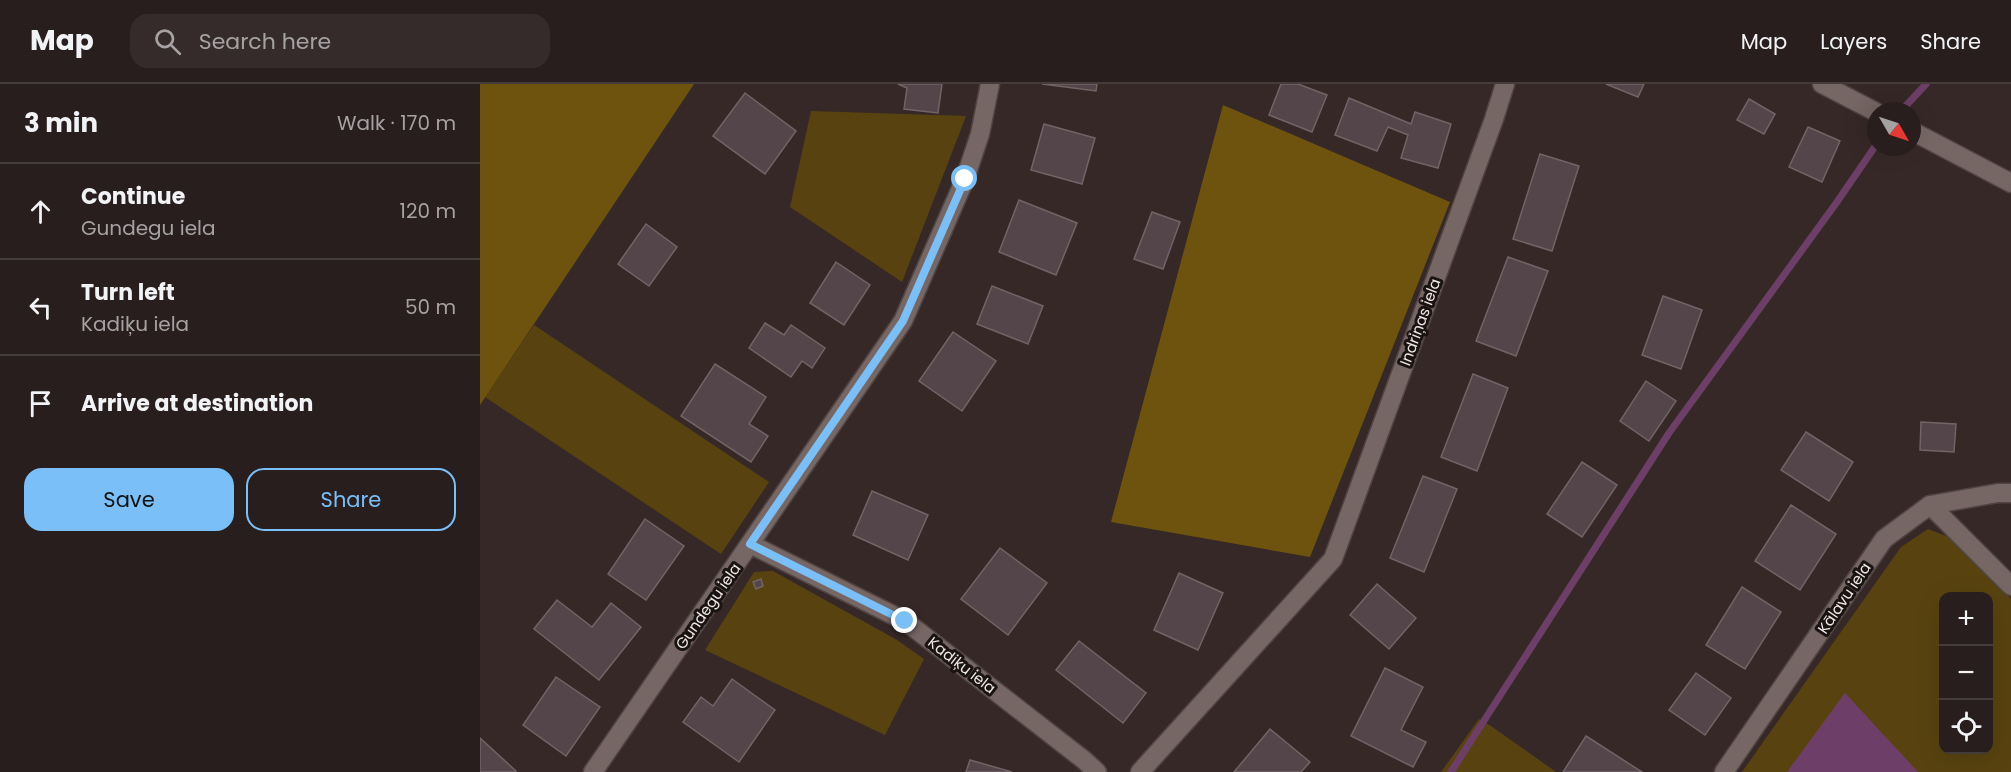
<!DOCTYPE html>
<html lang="en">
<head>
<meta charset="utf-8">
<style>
	:root { --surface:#281e1d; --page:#342b2a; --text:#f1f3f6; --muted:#a5a2a4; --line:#443c3b; --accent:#7abff8 }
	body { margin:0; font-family:Poppins,sans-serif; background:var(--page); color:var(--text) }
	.controls { position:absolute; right:18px; bottom:18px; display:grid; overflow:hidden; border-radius:12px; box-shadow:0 6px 24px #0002 }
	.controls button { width:54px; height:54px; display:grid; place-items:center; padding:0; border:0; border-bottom:2px solid var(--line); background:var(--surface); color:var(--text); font:30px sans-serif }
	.compass { position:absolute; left:1387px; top:18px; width:54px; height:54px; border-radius:50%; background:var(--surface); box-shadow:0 6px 24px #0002; rotate:129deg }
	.stop { position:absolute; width:18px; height:18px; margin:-14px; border:4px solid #7abff8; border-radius:50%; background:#fff }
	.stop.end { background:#7abff8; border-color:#fff; box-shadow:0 2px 6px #0008 }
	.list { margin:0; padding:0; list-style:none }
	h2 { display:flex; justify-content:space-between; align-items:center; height:78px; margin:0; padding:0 24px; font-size:26px }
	h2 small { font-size:20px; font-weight:400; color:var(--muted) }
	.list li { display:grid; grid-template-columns:39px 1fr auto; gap:18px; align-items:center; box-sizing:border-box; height:96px; padding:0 24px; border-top:2px solid var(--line) }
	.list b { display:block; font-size:22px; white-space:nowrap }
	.list p { margin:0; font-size:20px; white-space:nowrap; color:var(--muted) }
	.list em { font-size:20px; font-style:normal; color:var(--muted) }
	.actions { display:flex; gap:12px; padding:18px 24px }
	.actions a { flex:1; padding:14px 0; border:2px solid var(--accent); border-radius:18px; text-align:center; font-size:21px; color:var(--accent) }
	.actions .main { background:var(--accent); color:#111 }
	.icon { flex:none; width:33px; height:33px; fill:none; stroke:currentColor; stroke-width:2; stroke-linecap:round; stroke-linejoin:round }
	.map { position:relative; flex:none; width:1531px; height:688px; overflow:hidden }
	header { display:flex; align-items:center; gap:36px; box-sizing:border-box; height:84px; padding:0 30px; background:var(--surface); border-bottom:2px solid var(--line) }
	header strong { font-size:28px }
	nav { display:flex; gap:33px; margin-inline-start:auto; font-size:21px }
	.search { width:420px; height:54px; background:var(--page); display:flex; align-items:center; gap:15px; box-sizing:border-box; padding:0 21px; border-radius:18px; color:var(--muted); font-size:22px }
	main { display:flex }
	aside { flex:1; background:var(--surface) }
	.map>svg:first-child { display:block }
	.green { fill:#584310; fill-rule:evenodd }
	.forest { fill:#6e530f }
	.water { fill:#6d3f68 }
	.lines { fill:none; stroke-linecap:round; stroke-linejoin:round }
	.stream { stroke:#6d3f68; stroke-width:7 }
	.building { fill:#534549; stroke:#726367; stroke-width:1.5 }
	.minor-casing { stroke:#504443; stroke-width:21 }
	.minor { stroke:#766764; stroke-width:18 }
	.route { stroke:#7abff8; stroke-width:8 }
	.labels { text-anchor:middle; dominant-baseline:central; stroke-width:6; stroke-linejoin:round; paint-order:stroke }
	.street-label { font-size:15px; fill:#f0e7e6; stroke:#191312 }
</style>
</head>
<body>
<header>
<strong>Map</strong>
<div class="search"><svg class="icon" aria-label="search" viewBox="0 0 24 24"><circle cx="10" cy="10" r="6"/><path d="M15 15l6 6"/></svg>Search here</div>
<nav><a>Map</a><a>Layers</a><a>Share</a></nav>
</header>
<main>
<aside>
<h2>3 min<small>Walk · 170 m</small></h2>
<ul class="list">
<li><svg class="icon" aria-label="ahead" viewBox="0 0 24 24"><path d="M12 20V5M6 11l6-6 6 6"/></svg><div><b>Continue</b><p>Gundegu iela</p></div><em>120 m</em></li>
<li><svg class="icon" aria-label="left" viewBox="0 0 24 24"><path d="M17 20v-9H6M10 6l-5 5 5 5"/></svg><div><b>Turn left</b><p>Kadiķu iela</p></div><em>50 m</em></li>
<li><svg class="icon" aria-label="arrive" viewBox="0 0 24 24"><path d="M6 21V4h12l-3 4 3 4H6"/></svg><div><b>Arrive at destination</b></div></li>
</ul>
<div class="actions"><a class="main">Save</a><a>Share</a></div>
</aside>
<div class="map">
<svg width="1531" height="688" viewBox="0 0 1531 688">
	<rect width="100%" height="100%" fill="#362827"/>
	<!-- green -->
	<g class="green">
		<polygon points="331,27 486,32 422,198 310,123"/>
		<polygon points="54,241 289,398 241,470 5,313"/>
		<path d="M1448,445l21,8 62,62v173h-269l159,-225zM1464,512h44v154h-44z"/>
		<polygon points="293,487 417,556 444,575 405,651 225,566 274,488"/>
		<polygon points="999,635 1011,642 1076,688 961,688"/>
	</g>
	<!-- forest -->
	<g class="forest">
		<polygon points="0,0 214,0 0,321"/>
		<polygon points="743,21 970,118 830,473 631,438"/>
	</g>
	<!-- water -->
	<polygon class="water" points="1365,609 1438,688 1307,688"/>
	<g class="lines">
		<!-- stream -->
		<g class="stream">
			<polyline points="1421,27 1446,0"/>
			<polyline points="971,688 1189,349 1357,118 1396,61"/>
		</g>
	</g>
	<!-- building -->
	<g class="building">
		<polygon points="418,0 462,0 458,29 424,25 427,4"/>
		<polygon points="562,0 617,0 616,7"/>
		<polygon points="801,0 818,0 847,11 832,48 789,31"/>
		<polygon points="1126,0 1164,0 1158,13"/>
		<polygon points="265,9 316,47 285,90 233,52"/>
		<polygon points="869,14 931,40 935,28 971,40 958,84 921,74 928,51 908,43 897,67 855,51"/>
		<polygon points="1269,15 1295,30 1284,50 1257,36"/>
		<polygon points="564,40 615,54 602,100 551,86"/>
		<polygon points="1328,43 1360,57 1342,98 1309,83"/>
		<polygon points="1060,70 1099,82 1072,167 1033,155"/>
		<polygon points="539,116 597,139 576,191 519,168"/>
		<polygon points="672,128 700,138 683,185 654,175"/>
		<polygon points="166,140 197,163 169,202 138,180"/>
		<polygon points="1028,173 1068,187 1036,272 996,257"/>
		<polygon points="356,178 390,201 364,241 330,219"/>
		<polygon points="512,202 563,222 548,260 497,240"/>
		<polygon points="1183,212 1222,226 1201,285 1162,271"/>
		<polygon points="285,239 304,251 311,241 345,264 332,284 322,277 311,293 269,264"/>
		<polygon points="473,248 516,277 482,327 439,297"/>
		<polygon points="235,280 286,313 269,340 288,352 271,378 201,332"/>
		<polygon points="993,290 1028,304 997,387 961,373"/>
		<polygon points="1166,297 1196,317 1169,357 1140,337"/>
		<polygon points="1441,338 1476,340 1474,368 1440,366"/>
		<polygon points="1326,348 1373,378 1349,417 1301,386"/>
		<polygon points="1102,378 1137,401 1102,453 1067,430"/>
		<polygon points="943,392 977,405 944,488 910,474"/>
		<polygon points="392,407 448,431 428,476 373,451"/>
		<polygon points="1311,421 1356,450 1320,506 1275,477"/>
		<polygon points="165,435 204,462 166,516 128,490"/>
		<polygon points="520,464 567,499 528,551 481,515"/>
		<polygon points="699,489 743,509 718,566 674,546"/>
		<polygon points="281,495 283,502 276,505 273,498"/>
		<polygon points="897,500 936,534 909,565 870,531"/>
		<polygon points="1262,503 1301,528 1265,585 1226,561"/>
		<polygon points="77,516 112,543 131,519 161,543 119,596 54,545"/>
		<polygon points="599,557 666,609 643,639 576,586"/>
		<polygon points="905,584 943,603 921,646 946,658 933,683 871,652"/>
		<polygon points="1216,589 1251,614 1225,651 1189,626"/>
		<polygon points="76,593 120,623 86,672 43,641"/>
		<polygon points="252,595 295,626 259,678 203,638 221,613 233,622"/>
		<polygon points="790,645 830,678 821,688 754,688"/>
		<polygon points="1106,652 1162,688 1083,688"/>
		<polygon points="0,654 36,687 35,688 0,688"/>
		<polygon points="490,676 532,688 486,688"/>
	</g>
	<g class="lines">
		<defs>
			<g id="minor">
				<polyline points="1342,0 1396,28"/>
				<polyline points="1432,47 1531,99"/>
				<polyline points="1450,421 1531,502"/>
				<polyline points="270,460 425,537 604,676 617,688"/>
				<polyline points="113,688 423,237 485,95 500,50 510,0"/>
				<polyline points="660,688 853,475 1014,35 1025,0"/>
				<polyline points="1244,688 1404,455 1450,421 1518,409 1531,409"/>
			</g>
		</defs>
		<!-- minor casing -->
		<use href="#minor" class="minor-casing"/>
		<!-- minor -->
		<use href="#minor" class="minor"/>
	</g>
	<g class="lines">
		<!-- route -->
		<polyline class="route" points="425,537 270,460 423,237 485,95"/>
	</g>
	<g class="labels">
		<!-- street labels -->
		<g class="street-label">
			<text transform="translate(940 238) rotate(-70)">Indriņas iela</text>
			<text transform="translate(1364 514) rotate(-56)">Kālavu iela</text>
			<text transform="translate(228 522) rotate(-55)">Gundegu iela</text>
			<text transform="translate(482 581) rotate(38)">Kadiķu iela</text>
		</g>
	</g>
</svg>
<div class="controls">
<button>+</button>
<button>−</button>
<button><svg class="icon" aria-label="locate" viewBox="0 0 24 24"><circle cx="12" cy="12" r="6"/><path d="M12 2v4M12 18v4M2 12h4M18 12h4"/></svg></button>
</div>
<svg class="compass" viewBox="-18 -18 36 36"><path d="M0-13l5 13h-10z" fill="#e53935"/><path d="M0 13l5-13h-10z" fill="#a5a2a4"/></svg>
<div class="stop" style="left:485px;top:95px"></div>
<div class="stop end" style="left:425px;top:537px"></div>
</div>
</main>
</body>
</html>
